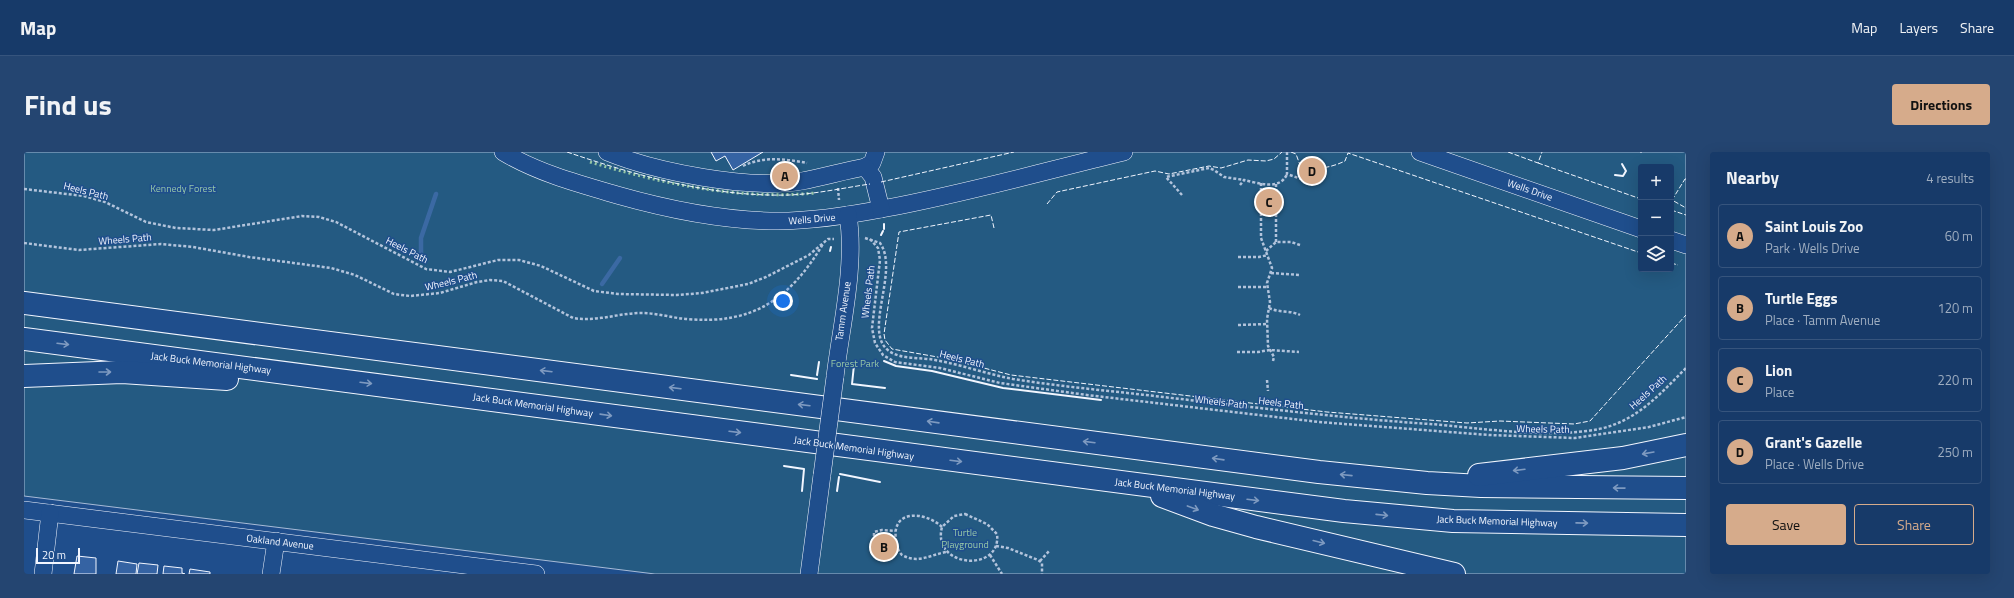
<!DOCTYPE html>
<html lang="en">
<head>
<meta charset="utf-8">
<style>
	:root { --surface:#173a69; --page:#244571; --text:#f1f3f6; --muted:#9eadc0; --line:#36547d; --accent:#d6ab8b }
	body { margin:0; font-family:"Titillium Web",sans-serif; background:var(--page); color:var(--text) }
	.controls { position:absolute; right:12px; top:12px; display:grid; overflow:hidden; border-radius:4px; box-shadow:0 4px 16px #0002 }
	.controls button { width:36px; height:36px; display:grid; place-items:center; padding:0; border:0; border-bottom:1px solid var(--line); background:var(--surface); color:var(--text); font:20px sans-serif }
	.scale { position:absolute; left:12px; bottom:10px; width:44px; box-sizing:border-box; padding-left:4px; border:2px solid #f2f6ff; border-top:0; font-size:11px; line-height:14px; white-space:nowrap; color:#f2f6ff; -webkit-text-stroke:3px #1f4e8c; paint-order:stroke }
	.you { position:absolute; left:759px; top:149px; width:14px; height:14px; margin:-10px; border:3px solid #fff; border-radius:50%; background:#1a73e8; box-shadow:0 0 0 6px #1a73e833 }
	.badge { display:grid; place-items:center; width:26px; height:26px; border-radius:50%; background:var(--accent); color:#111; font-size:13px; font-weight:700 }
	.pin { position:absolute; translate:-50% -50%; border:2px solid #fff; box-shadow:0 1px 4px #0006 }
	.list { margin:0; padding:0; list-style:none }
	h2 { display:flex; justify-content:space-between; align-items:center; height:52px; margin:0; padding:0 16px; font-size:17px }
	h2 small { font-size:13px; font-weight:400; color:var(--muted) }
	.list li { display:grid; grid-template-columns:26px 1fr auto; gap:12px; align-items:center; box-sizing:border-box; height:64px; margin:0 8px 8px; padding:0 8px; border:1px solid var(--line); border-radius:4px }
	.list b { display:block; font-size:15px; white-space:nowrap }
	.list p { margin:0; font-size:13px; white-space:nowrap; color:var(--muted) }
	.list em { font-size:13px; font-style:normal; color:var(--muted) }
	.actions { display:flex; gap:8px; padding:12px 16px }
	.actions a { flex:1; padding:9px 0; border:1px solid var(--accent); border-radius:4px; text-align:center; font-size:14px; color:var(--accent) }
	.actions .main { background:var(--accent); color:#111 }
	.icon { flex:none; width:22px; height:22px; fill:none; stroke:currentColor; stroke-width:2; stroke-linecap:round; stroke-linejoin:round }
	.map { position:relative; flex:none; width:1662px; height:422px; overflow:hidden; border-radius:4px }
	header { display:flex; align-items:center; gap:24px; box-sizing:border-box; height:56px; padding:0 20px; background:var(--surface); border-bottom:1px solid var(--line) }
	header strong { font-size:19px }
	nav { display:flex; gap:22px; margin-inline-start:auto; font-size:14px }
	.intro { display:flex; align-items:center; justify-content:space-between; box-sizing:border-box; height:96px; padding:0 24px }
	h1 { margin:0; font-size:28px }
	.button { padding:10px 18px; border-radius:4px; background:var(--accent); color:#111; font-size:14px; font-weight:700 }
	main { display:flex; gap:24px; padding:0 24px }
	aside { flex:1; background:var(--surface); border-radius:4px; box-shadow:0 4px 16px #0002 }
	.map>svg:first-child { display:block }
	.green { fill:#245a82; stroke:#a8bbd7; fill-rule:evenodd }
	.lines { fill:none; stroke-linecap:round; stroke-linejoin:round }
	.stream { stroke:#3b69a3; stroke-width:4.5 }
	.building { fill:#3563a3; stroke:#f2f6ff }
	.minor-casing { stroke:#f2f6ff; stroke-width:18 }
	.highway-casing { stroke:#f2f6ff; stroke-width:24 }
	.path { stroke:#b3c4dc; stroke-width:2.5; stroke-dasharray:3 2; stroke-linecap:butt }
	.minor { stroke:#1f4e8c; stroke-width:17 }
	.highway { stroke:#1f4e8c; stroke-width:22 }
	.minor-bridge-casing { stroke:#f2f6ff; stroke-width:18; stroke-linecap:butt }
	.minor-bridge { stroke:#1f4e8c; stroke-width:17 }
	.hedge { stroke:#97c8a6; stroke-width:3; stroke-dasharray:2 3; stroke-linecap:butt }
	.fence { stroke:#f2f6ff; stroke-width:1; stroke-dasharray:5 2; stroke-linecap:butt }
	.wall { stroke:#f2f6ff; stroke-width:2 }
	.oneway { stroke:#7e9ac0 }
	.labels { text-anchor:middle; dominant-baseline:central; stroke-width:3; stroke-linejoin:round; paint-order:stroke }
	.park-label { font-size:10px; fill:#97c8a6; stroke:#1f4e8c }
	.street-label { font-size:10px; fill:#f2f6ff; stroke:#1f4e8c }
</style>
</head>
<body>
<header>
<strong>Map</strong>
<nav><a>Map</a><a>Layers</a><a>Share</a></nav>
</header>
<div class="intro"><h1>Find us</h1><a class="button">Directions</a></div>
<main>
<div class="map">
<svg width="1662" height="422" viewBox="0 0 1662 422">
	<rect width="100%" height="100%" fill="#1f4e8c"/>
	<!-- green -->
	<path class="green" d="M0,0h1662v422h-1031l-631,-78zM1617,15h30v102h-30z"/>
	<g class="lines">
		<!-- stream -->
		<g class="stream">
			<polyline points="397,102 397,86 412,42"/>
			<polyline points="578,132 596,106"/>
		</g>
	</g>
	<!-- building -->
	<g class="building">
		<polygon points="687,0 739,0 709,18 701,4 692,9"/>
		<polygon points="53,404 72,406 72,422 50,422"/>
		<polygon points="94,409 113,412 112,422 92,422"/>
		<polygon points="115,411 134,413 133,422 113,422"/>
		<polygon points="140,414 158,416 158,421 161,422 139,422"/>
		<polygon points="166,417 186,420 186,422 165,422"/>
	</g>
	<g class="lines">
		<defs>
			<g id="minor">
				<path d="M479,0c35,21 76,32 114,43 53,15 106,26 161,26 37,0 73,-6 109,-13 80,-15 158,-37 237,-56"/>
				<path d="M583,0c49,20 142,38 195,29 21,-4 42,-10 63,-14l7,-4 4,-11"/>
				<polyline points="1396,0 1617,77"/>
				<polyline points="841,15 849,25 857,57"/>
				<polyline points="1647,88 1662,93"/>
				<path d="M811,225c6,-51 21,-111 13,-162"/>
				<polyline points="0,358 512,422"/>
				<polyline points="19,422 26,361"/>
				<polyline points="247,422 252,389"/>
				<polyline points="785,422 798,323"/>
			</g>
			<g id="highway">
				<polyline points="0,151 1295,320 1403,331 1457,334 1662,336"/>
				<polyline points="0,187 1320,359 1429,369 1662,373"/>
				<polyline points="0,224 98,220 203,227"/>
				<polyline points="1455,323 1599,306 1662,293"/>
				<polyline points="1138,344 1189,363 1232,375 1430,422"/>
			</g>
		</defs>
		<!-- minor casing -->
		<use href="#minor" class="minor-casing"/>
		<!-- highway casing -->
		<use href="#highway" class="highway-casing"/>
		<!-- path -->
		<g class="path">
			<polyline points="1263,0 1263,22 1280,28"/>
			<path d="M719,14c20,-10 43,-7 64,-3"/>
			<polyline points="1237,31 1237,86 1248,116 1243,131 1246,150 1243,167 1244,194 1250,205 1249,209"/>
			<polyline points="1252,32 1252,90"/>
			<path d="M1216,33l4,-5c14,3 36,11 43,-6"/>
			<polyline points="814,36 815,48"/>
			<polyline points="0,37 60,44 81,50 122,70 152,76 190,78 278,64 295,65 312,70 402,117 426,120 474,108 495,108 517,114 570,139 594,142 653,143 678,141 724,132 742,125 785,103 804,87 810,87"/>
			<polyline points="1158,43 1142,25 1185,16 1190,18 1200,25 1220,28"/>
			<path d="M841,86l15,5c20,28 -18,89 9,108 13,9 32,6 46,9 27,5 52,14 78,19 50,8 100,12 150,18 89,10 177,21 267,27 51,4 119,15 169,5 38,-8 61,-35 87,-61"/>
			<polyline points="846,87 854,96 856,108 848,176 851,191 859,203 871,210 916,216 976,231 1063,243 1295,270 1465,283 1551,286 1625,275 1662,265"/>
			<path d="M0,91l55,7 82,-6 32,3 56,10 82,11 24,7 39,19 16,2 30,-3 37,-11 13,-2 13,1 70,37c24,4 45,-5 69,-5 15,0 30,5 45,6 66,6 103,-20 136,-75"/>
			<polyline points="1242,99 1252,90 1267,90 1276,93"/>
			<polyline points="1214,105 1235,105 1244,103"/>
			<polyline points="1247,121 1276,123"/>
			<polyline points="1214,135 1243,135"/>
			<path d="M1245,156c10,5 21,2 31,7"/>
			<polyline points="1214,173 1243,172"/>
			<polyline points="1213,200 1234,200 1246,198 1275,200"/>
			<polyline points="1243,228 1244,239"/>
			<path d="M941,362l22,10 10,10c5,39 -66,34 -55,-7l12,-11z"/>
			<path d="M918,375c-17,-16 -51,-18 -46,13 1,6 2,11 6,15 16,9 28,0 44,-3"/>
			<polyline points="850,384 850,380 858,378 871,379"/>
			<polyline points="972,394 984,396 1014,408 1018,411 1018,422"/>
			<polyline points="966,403 978,422"/>
			<polyline points="1016,409 1026,398"/>
		</g>
		<!-- minor -->
		<use href="#minor" class="minor"/>
		<!-- highway -->
		<use href="#highway" class="highway"/>
		<defs>
			<polyline id="minor-bridge" points="798,323 811,225"/>
		</defs>
		<!-- minor-bridge casing -->
		<use href="#minor-bridge" class="minor-bridge-casing"/>
		<!-- minor-bridge -->
		<use href="#minor-bridge" class="minor-bridge"/>
		<!-- hedge -->
		<path class="hedge" d="M566,10c73,22 149,38 225,31"/>
		<!-- fence -->
		<g class="fence">
			<path d="M543,0c71,24 145,45 222,43 27,-1 54,-7 81,-11"/>
			<path d="M1267,0l5,2 4,11c12,7 33,2 45,-4l3,-8 293,100"/>
			<polyline points="1484,0 1514,11 1518,0"/>
			<polyline points="1616,0 1618,0"/>
			<polyline points="1514,11 1617,47"/>
			<polyline points="1662,27 1661,27 1648,48 1662,56"/>
			<polyline points="857,30 990,0"/>
			<polyline points="1023,52 1033,40 1131,19 1145,22 1185,14 1197,16 1204,14 1224,8 1242,9 1250,7 1258,0"/>
			<polyline points="1647,58 1662,63"/>
			<polyline points="970,76 967,63 875,80 860,182 861,188 868,197 925,207 987,223 1303,260 1443,271 1476,269 1550,272 1566,269 1662,163"/>
			<polyline points="1647,111 1654,113"/>
		</g>
		<!-- wall -->
		<g class="wall">
			<polyline points="1591,23 1599,24 1602,19 1598,12"/>
			<polyline points="860,77 860,72"/>
			<polyline points="857,83 859,79"/>
			<polyline points="806,99 807,95"/>
			<polyline points="860,209 872,214 908,219 979,236 1077,248"/>
			<polyline points="830,213 828,232 861,236"/>
			<polyline points="767,223 793,227"/>
			<polyline points="793,223 795,210"/>
			<polyline points="760,314 780,317 778,339"/>
			<polyline points="816,322 856,330"/>
			<polyline points="813,339 815,325"/>
		</g>
	</g>
	<!-- one-way arrows -->
	<defs><path id="oneway-shaft" d="M-6 0H5M1.5-3L5.5 0L1.5 3" fill="none" stroke-width="1.6" stroke-linecap="round" stroke-linejoin="round"/></defs>
	<g class="oneway">
		<use href="#oneway-shaft" transform="translate(39 192) rotate(7)"/>
		<use href="#oneway-shaft" transform="translate(522 219) rotate(-173)"/>
		<use href="#oneway-shaft" transform="translate(81 220)"/>
		<use href="#oneway-shaft" transform="translate(342 231) rotate(7)"/>
		<use href="#oneway-shaft" transform="translate(651 236) rotate(-173)"/>
		<use href="#oneway-shaft" transform="translate(780 253) rotate(-173)"/>
		<use href="#oneway-shaft" transform="translate(582 263) rotate(8)"/>
		<use href="#oneway-shaft" transform="translate(909 270) rotate(-172)"/>
		<use href="#oneway-shaft" transform="translate(711 280) rotate(7)"/>
		<use href="#oneway-shaft" transform="translate(1065 290) rotate(-173)"/>
		<use href="#oneway-shaft" transform="translate(1624 301) rotate(170)"/>
		<use href="#oneway-shaft" transform="translate(1194 307) rotate(-172)"/>
		<use href="#oneway-shaft" transform="translate(932 309) rotate(7)"/>
		<use href="#oneway-shaft" transform="translate(1495 318) rotate(173)"/>
		<use href="#oneway-shaft" transform="translate(1322 323) rotate(-174)"/>
		<use href="#oneway-shaft" transform="translate(1595 336) rotate(-179)"/>
		<use href="#oneway-shaft" transform="translate(1229 348) rotate(7)"/>
		<use href="#oneway-shaft" transform="translate(1169 356) rotate(20)"/>
		<use href="#oneway-shaft" transform="translate(1358 363) rotate(6)"/>
		<use href="#oneway-shaft" transform="translate(1558 371) rotate(1)"/>
		<use href="#oneway-shaft" transform="translate(1295 390) rotate(14)"/>
	</g>
	<g class="labels">
		<!-- park labels -->
		<g class="park-label">
			<text x="159" y="36">Kennedy Forest</text>
			<text x="831" y="211">Forest Park</text>
			<text x="941" y="380">Turtle<tspan x="941" dy="12">Playground</tspan></text>
		</g>
		<!-- street labels -->
		<g class="street-label">
			<text transform="translate(1506 38) rotate(19)">Wells Drive</text>
			<text transform="translate(62 39) rotate(14)">Heels Path</text>
			<text transform="translate(788 67) rotate(-5)">Wells Drive</text>
			<text transform="translate(101 87) rotate(-5)">Wheels Path</text>
			<text transform="translate(383 98) rotate(27)">Heels Path</text>
			<text transform="translate(427 129) rotate(-14)">Wheels Path</text>
			<text transform="translate(844 140) rotate(-83)">Wheels Path</text>
			<text transform="translate(819 159) rotate(-82)">Tamm Avenue</text>
			<text transform="translate(938 207) rotate(14)">Heels Path</text>
			<text transform="translate(187 211) rotate(7)">Jack Buck Memorial Highway</text>
			<text transform="translate(1624 240) rotate(-42)">Heels Path</text>
			<text transform="translate(1197 250) rotate(7)">Wheels Path</text>
			<text transform="translate(1257 251) rotate(7)">Heels Path</text>
			<text transform="translate(509 253) rotate(8)">Jack Buck Memorial Highway</text>
			<text transform="translate(1519 277) rotate(1)">Wheels Path</text>
			<text transform="translate(830 296) rotate(8)">Jack Buck Memorial Highway</text>
			<text transform="translate(1151 337) rotate(7)">Jack Buck Memorial Highway</text>
			<text transform="translate(1473 369) rotate(2)">Jack Buck Memorial Highway</text>
			<text transform="translate(256 390) rotate(7)">Oakland Avenue</text>
		</g>
	</g>
</svg>
<div class="controls">
<button>+</button>
<button>−</button>
<button><svg class="icon" aria-label="layers" viewBox="0 0 24 24"><path d="M12 4l9 5-9 5-9-5zM3 14l9 5 9-5"/></svg></button>
</div>
<div class="scale">20 m</div>
<div class="you"></div>
<div class="pin badge" style="left:761px;top:24px">A</div>
<div class="pin badge" style="left:860px;top:395px">B</div>
<div class="pin badge" style="left:1245px;top:50px">C</div>
<div class="pin badge" style="left:1288px;top:19px">D</div>
</div>
<aside>
<h2>Nearby<small>4 results</small></h2>
<ul class="list">
<li><span class="badge">A</span><div><b>Saint Louis Zoo</b><p>Park · Wells Drive</p></div><em>60 m</em></li>
<li><span class="badge">B</span><div><b>Turtle Eggs</b><p>Place · Tamm Avenue</p></div><em>120 m</em></li>
<li><span class="badge">C</span><div><b>Lion</b><p>Place</p></div><em>220 m</em></li>
<li><span class="badge">D</span><div><b>Grant's Gazelle</b><p>Place · Wells Drive</p></div><em>250 m</em></li>
</ul>
<div class="actions"><a class="main">Save</a><a>Share</a></div>
</aside>
</main>
</body>
</html>
